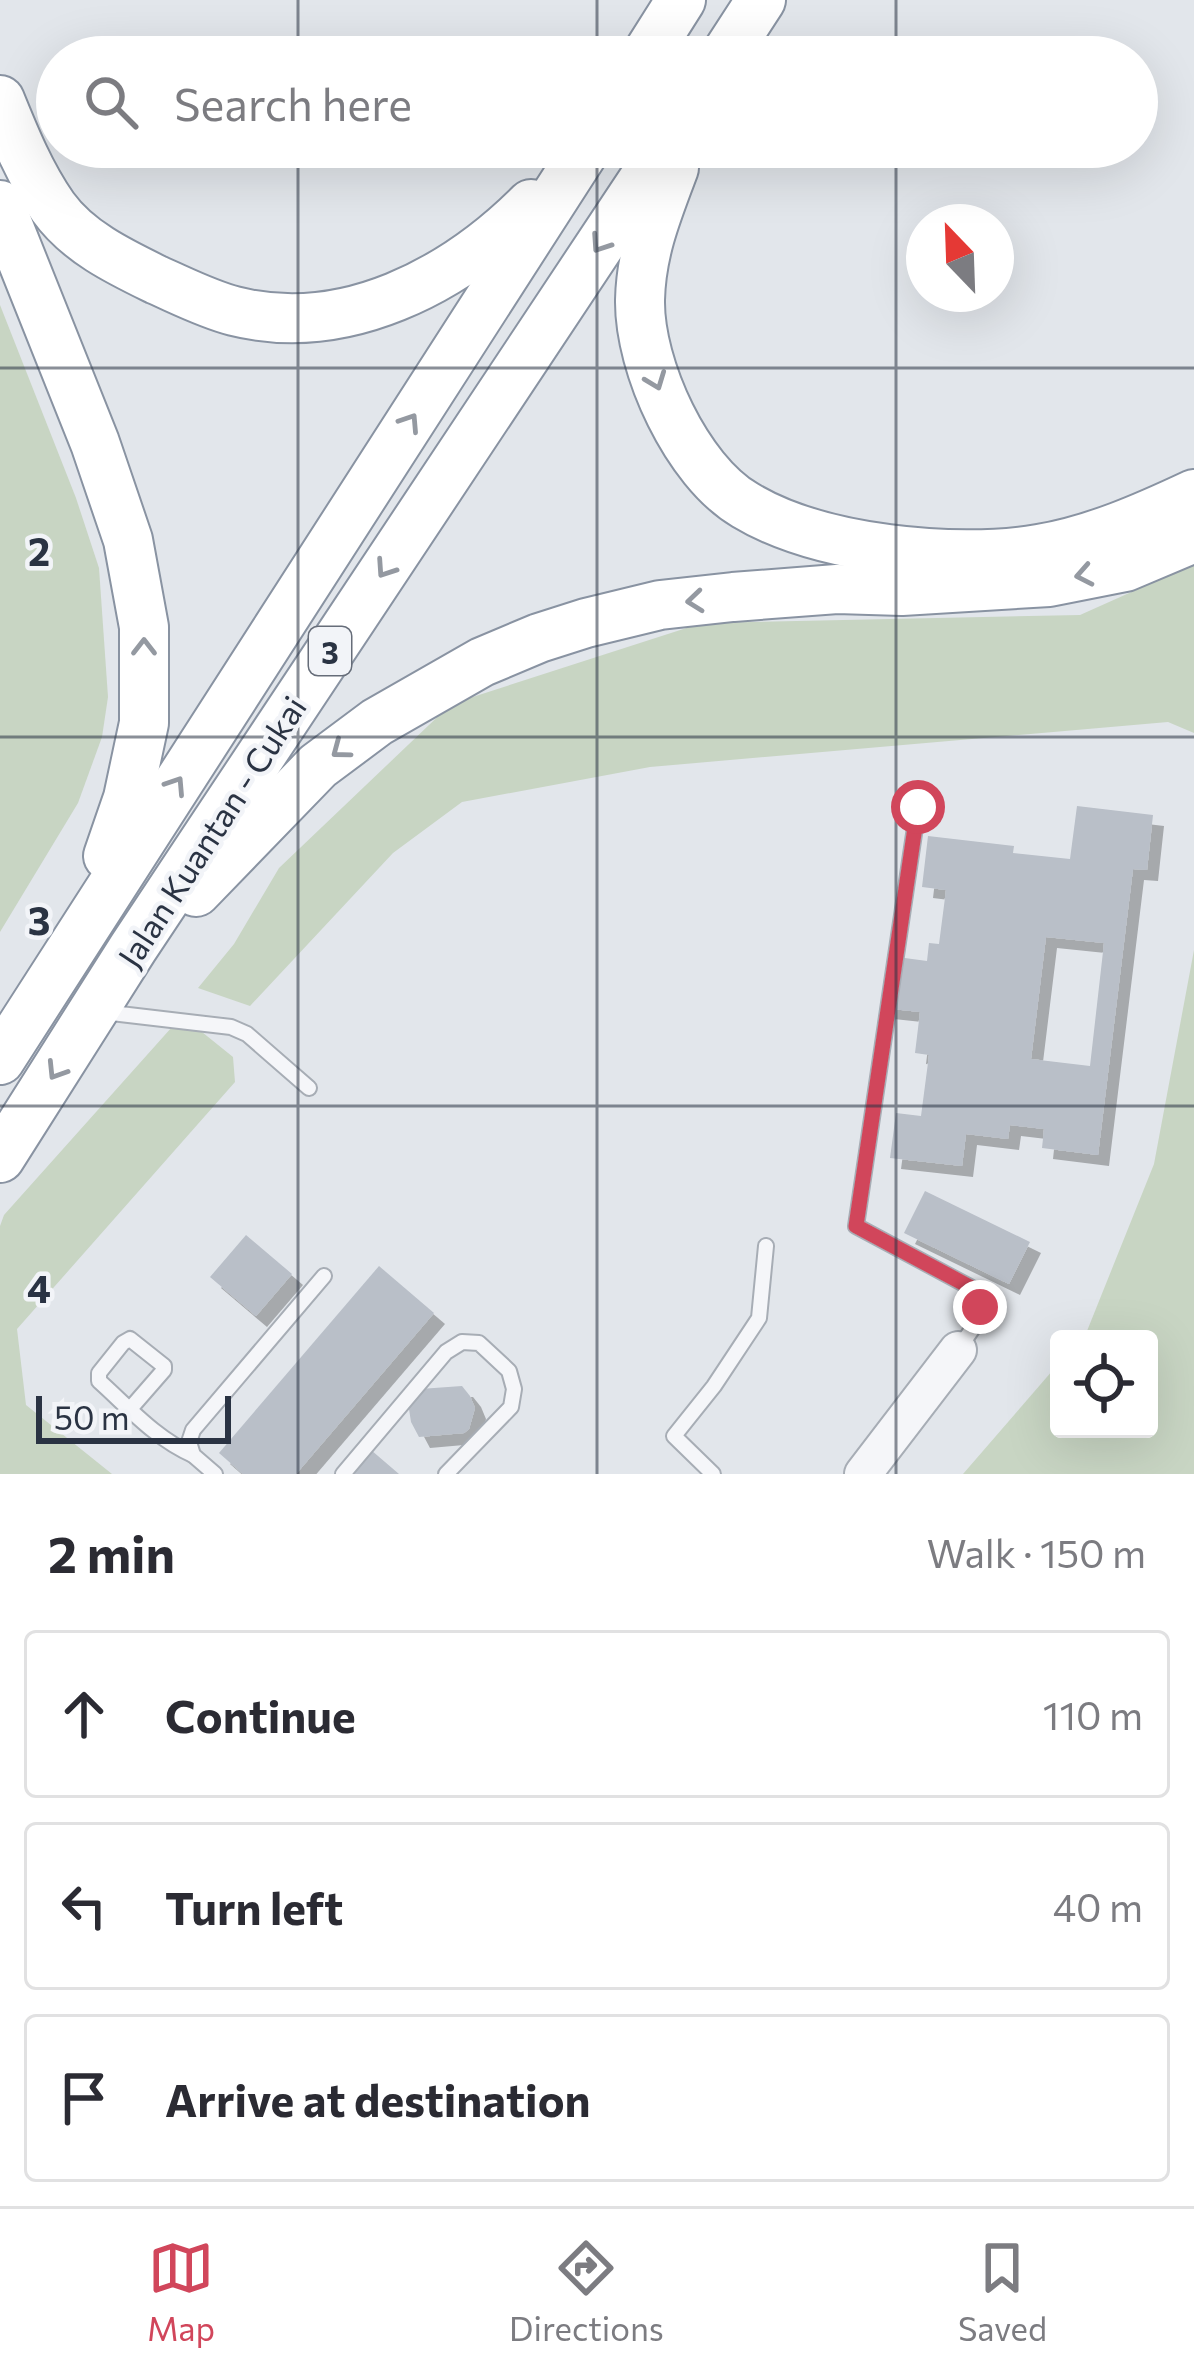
<!DOCTYPE html>
<html lang="en">
<head>
<meta charset="utf-8">
<style>
	:root { --surface:#fff; --page:#f2f2f3; --text:#2b2b33; --muted:#7c7c81; --line:#e1e1e2; --accent:#d1465b }
	body { margin:0; font-family:Commissioner,sans-serif; background:var(--page); color:var(--text) }
	.controls { position:absolute; right:36px; bottom:36px; display:grid; overflow:hidden; border-radius:12px; box-shadow:0 12px 48px #0002 }
	.controls button { width:108px; height:108px; display:grid; place-items:center; padding:0; border:0; border-bottom:3px solid var(--line); background:var(--surface); color:var(--text); font:60px sans-serif }
	.compass { position:absolute; left:906px; top:204px; width:108px; height:108px; border-radius:50%; background:var(--surface); box-shadow:0 12px 48px #0002; rotate:337deg }
	.scale { position:absolute; left:36px; bottom:30px; width:195px; box-sizing:border-box; padding-left:12px; border:6px solid #2a3343; border-top:0; font-size:33px; line-height:42px; white-space:nowrap; color:#2a3343; -webkit-text-stroke:9px #f2f4f8; paint-order:stroke }
	.stop { position:absolute; width:36px; height:36px; margin:-27px; border:9px solid #d1465b; border-radius:50%; background:#fff }
	.stop.end { background:#d1465b; border-color:#fff; box-shadow:0 3px 12px #0008 }
	.list { margin:0; padding:0; list-style:none }
	h2 { display:flex; justify-content:space-between; align-items:center; height:156px; margin:0; padding:0 48px; font-size:51px }
	h2 small { font-size:39px; font-weight:400; color:var(--muted) }
	.list li { display:grid; grid-template-columns:78px 1fr auto; gap:36px; align-items:center; box-sizing:border-box; height:168px; margin:0 24px 24px; padding:0 24px; border:3px solid var(--line); border-radius:12px }
	.list b { display:block; font-size:45px; white-space:nowrap }
	.list em { font-size:39px; font-style:normal; color:var(--muted) }
	.icon { flex:none; width:66px; height:66px; fill:none; stroke:currentColor; stroke-width:2; stroke-linecap:round; stroke-linejoin:round }
	.map { position:relative; flex:none; width:1194px; height:1474px; overflow:hidden }
	.search { position:absolute; background:var(--surface); box-shadow:0 12px 48px #0002; left:36px; right:36px; top:36px; height:132px; display:flex; align-items:center; gap:30px; box-sizing:border-box; padding:0 42px; border-radius:66px; color:var(--muted); font-size:45px }
	.sheet { height:732px; background:var(--surface) }
	nav { display:flex; justify-content:space-around; align-items:center; box-sizing:border-box; height:168px; border-top:3px solid var(--line); background:var(--surface); font-size:33px; color:var(--muted) }
	nav a { display:grid; justify-items:center; gap:6px }
	nav .on { color:var(--accent) }
	.map>svg:first-child { display:block }
	.green { fill:#c8d5c3 }
	.building { fill:#b9bfc8; fill-rule:evenodd; filter:url(#shadow) }
	.lines { fill:none; stroke-linecap:round; stroke-linejoin:round }
	.service-casing { stroke:#a7adb5; stroke-width:18 }
	.tertiary-casing { stroke:#a7adb5; stroke-width:40 }
	.trunk-casing { stroke:#8993a2; stroke-width:52 }
	.service { stroke:#f5f6f9; stroke-width:14 }
	.tertiary { stroke:#f5f6f9; stroke-width:36 }
	.trunk { stroke:#fff; stroke-width:48 }
	.oneway { stroke:#9499a1 }
	.route { stroke:#d1465b; stroke-width:15 }
	.grid { fill:none; stroke:#2a3343; stroke-width:3; stroke-opacity:0.55 }
	.labels { text-anchor:middle; dominant-baseline:central; stroke-width:9; stroke-linejoin:round; paint-order:stroke }
	.shield { fill:#f2f4f8; stroke:#666d79; stroke-width:3 }
	.shield-label { font-size:30px; font-weight:bold; fill:#2a3343 }
	.street-label { font-size:33px; fill:#2a3343; stroke:#f2f4f8 }
	.grid-label { font-size:39px; text-anchor:middle; font-weight:bold; fill:#2a3343; stroke:#f2f4f8; stroke-width:9; stroke-linejoin:round; paint-order:stroke }
</style>
</head>
<body>
<div class="map">
<svg width="1194" height="1474" viewBox="0 0 1194 1474">
	<defs>
		<filter id="shadow"><feDropShadow dx="11" dy="11" stdDeviation="0" flood-color="#0004"/></filter>
	</defs>
	<rect width="100%" height="100%" fill="#e2e6eb"/>
	<!-- green -->
	<g class="green">
		<polygon points="0,305 76,498 99,568 108,697 102,737 78,803 0,932"/>
		<polygon points="1194,564 1194,733 1168,722 650,767 462,802 393,853 250,1006 198,988 234,944 279,868 451,704 702,623 1080,615"/>
		<polygon points="1194,950 1194,1474 963,1474 1059,1363 1059,1429 1149,1429 1149,1339 1080,1339 1087,1331 1154,1164"/>
		<polygon points="172,1027 197,1028 233,1057 235,1082 17,1329 26,1405 112,1474 0,1474 0,1226 4,1215"/>
	</g>
	<!-- building -->
	<g class="building">
		<path d="M1077,806l76,9 -6,55 -14,-1 -35,286 -56,-7 2,-19 -34,-4 -2,14 -42,-5 -4,32 -72,-8 6,-45 25,3 8,-61 -14,-2 5,-41 -37,-4 7,-52 37,5 2,-18 10,1 7,-54 -24,-3 6,-51 86,10 -1,7 57,6zM1046,937l58,6 -14,123 -59,-7z"/>
		<polygon points="925,1191 1030,1242 1009,1284 904,1233"/>
		<polygon points="246,1235 292,1274 256,1316 210,1277"/>
		<polygon points="379,1266 434,1313 296,1474 243,1474 219,1453"/>
		<polygon points="462,1386 470,1396 475,1408 469,1429 464,1433 419,1437 411,1422 409,1409 420,1389"/>
		<polygon points="371,1450 399,1474 350,1474"/>
	</g>
	<g class="lines">
		<defs>
			<g id="service">
				<polyline points="918,807 856,1226 970,1287 978,1296 980,1318 959,1348"/>
				<polyline points="103,1012 231,1027 247,1034 309,1088"/>
				<path d="M130,1409l34,-39v-4l-34,-27 -7,4 -24,30v8c29,26 57,58 94,74"/>
				<polyline points="215,1474 193,1455 189,1442 193,1430 324,1276"/>
				<polyline points="343,1474 446,1352 462,1342 479,1343 509,1371 514,1389 511,1407 446,1474"/>
				<polyline points="713,1474 674,1436 714,1386 759,1318 766,1246"/>
			</g>
			<polyline id="tertiary" points="863,1474 958,1350"/>
			<g id="trunk">
				<polyline points="645,57 681,0"/>
				<polyline points="724,57 761,0"/>
				<path d="M0,100c15,37 30,74 53,107 25,35 67,55 104,73 25,11 50,24 77,31 111,28 220,-30 297,-107"/>
				<path d="M674,168c-17,45 -33,84 -34,132 -1,67 47,171 105,205 74,45 210,58 294,44 54,-9 106,-32 155,-55"/>
				<polyline points="0,205 95,443 128,540 144,627 144,723 128,798 108,856"/>
				<polyline points="196,892 318,766 377,722 482,662 539,638 586,623 660,605 733,597 837,589 902,591 1049,582 1125,567 1194,538"/>
				<polyline points="0,1060 587,147"/>
				<polyline points="0,1158 133,948 665,147"/>
			</g>
		</defs>
		<!-- service casing -->
		<use href="#service" class="service-casing"/>
		<!-- tertiary casing -->
		<use href="#tertiary" class="tertiary-casing"/>
		<!-- trunk casing -->
		<use href="#trunk" class="trunk-casing"/>
		<!-- service -->
		<use href="#service" class="service"/>
		<!-- tertiary -->
		<use href="#tertiary" class="tertiary"/>
		<!-- trunk -->
		<use href="#trunk" class="trunk"/>
	</g>
	<!-- one-way arrows -->
	<defs><path id="oneway-chevron" d="M-2-3.5L2.5 0L-2 3.5" fill="none" stroke-width="1.6" stroke-linecap="round" stroke-linejoin="round" transform="scale(3)"/></defs>
	<g class="oneway">
		<use href="#oneway-chevron" transform="translate(600 244) rotate(124)"/>
		<use href="#oneway-chevron" transform="translate(656 381) rotate(69)"/>
		<use href="#oneway-chevron" transform="translate(410 422) rotate(-57)"/>
		<use href="#oneway-chevron" transform="translate(385 569) rotate(124)"/>
		<use href="#oneway-chevron" transform="translate(1084 575) rotate(169)"/>
		<use href="#oneway-chevron" transform="translate(695 601) rotate(174)"/>
		<use href="#oneway-chevron" transform="translate(144 647) rotate(-90)"/>
		<use href="#oneway-chevron" transform="translate(340 750) rotate(143)"/>
		<use href="#oneway-chevron" transform="translate(176 785) rotate(-57)"/>
		<use href="#oneway-chevron" transform="translate(56 1071) rotate(122)"/>
	</g>
	<g class="lines">
		<!-- route -->
		<polyline class="route" points="918,807 856,1226 970,1287 978,1296 980,1307"/>
	</g>
	<!-- grid -->
	<path class="grid" d="M298,0v57M597,0v57M896,0v57M298,147v1327M597,147v1327M896,147v1327M0,368h1194M0,737h1194M0,1106h1194"/>
	<g class="labels">
		<!-- shield labels -->
		<rect class="shield" x="309" y="627" width="42" height="48" rx="9"/>
		<g class="shield-label">
			<text x="330" y="651">3</text>
		</g>
		<!-- street labels -->
		<g class="street-label">
			<text transform="translate(211 831) rotate(-57)">Jalan Kuantan - Cukai</text>
		</g>
	</g>
	<g class="grid-label">
		<text x="39" y="566">2</text>
		<text x="39" y="935">3</text>
		<text x="39" y="1303">4</text>
	</g>
</svg>
<div class="controls">
<button><svg class="icon" aria-label="locate" viewBox="0 0 24 24"><circle cx="12" cy="12" r="6"/><path d="M12 2v4M12 18v4M2 12h4M18 12h4"/></svg></button>
</div>
<svg class="compass" viewBox="-18 -18 36 36"><path d="M0-13l5 13h-10z" fill="#e53935"/><path d="M0 13l5-13h-10z" fill="#7c7c81"/></svg>
<div class="scale">50 m</div>
<div class="stop" style="left:918px;top:807px"></div>
<div class="stop end" style="left:980px;top:1307px"></div>
<div class="search"><svg class="icon" aria-label="search" viewBox="0 0 24 24"><circle cx="10" cy="10" r="6"/><path d="M15 15l6 6"/></svg>Search here</div>
</div>
<section class="sheet">
<h2>2 min<small>Walk · 150 m</small></h2>
<ul class="list">
<li><svg class="icon" aria-label="ahead" viewBox="0 0 24 24"><path d="M12 20V5M6 11l6-6 6 6"/></svg><div><b>Continue</b></div><em>110 m</em></li>
<li><svg class="icon" aria-label="left" viewBox="0 0 24 24"><path d="M17 20v-9H6M10 6l-5 5 5 5"/></svg><div><b>Turn left</b></div><em>40 m</em></li>
<li><svg class="icon" aria-label="arrive" viewBox="0 0 24 24"><path d="M6 21V4h12l-3 4 3 4H6"/></svg><div><b>Arrive at destination</b></div></li>
</ul>
</section>
<nav>
<a class="on"><svg class="icon" aria-label="map" viewBox="0 0 24 24"><path d="M3 6l6-2 6 2 6-2v14l-6 2-6-2-6 2zM9 4v14M15 6v14"/></svg>Map</a>
<a><svg class="icon" aria-label="directions" viewBox="0 0 24 24"><path d="M12 3l9 9-9 9-9-9zM9 14v-3h6M13 9l2 2-2 2"/></svg>Directions</a>
<a><svg class="icon" aria-label="saved" viewBox="0 0 24 24"><path d="M7 4h10v16l-5-4-5 4z"/></svg>Saved</a>
</nav>
</body>
</html>
